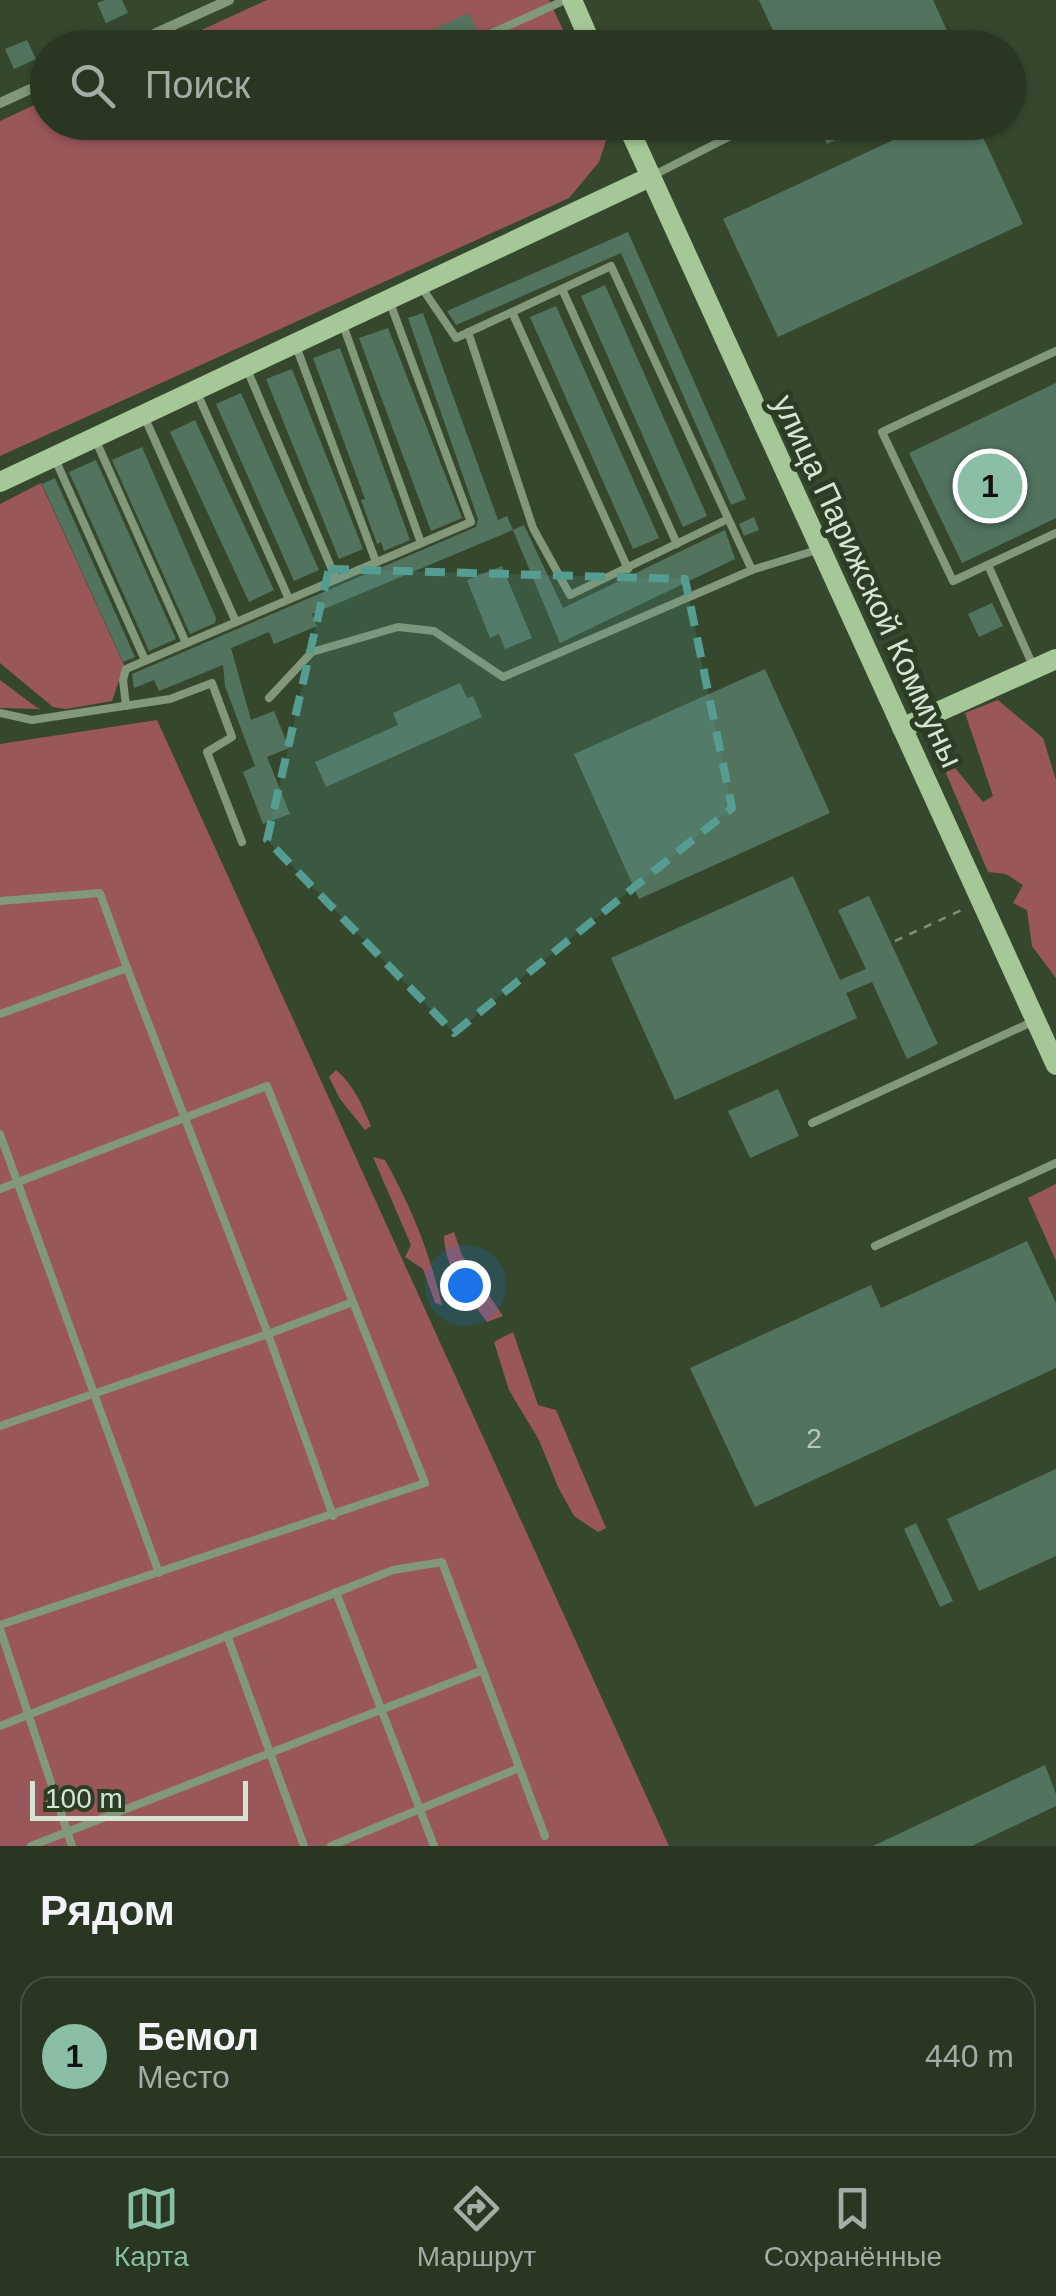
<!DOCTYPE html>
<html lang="ru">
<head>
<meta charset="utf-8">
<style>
	:root { --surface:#283622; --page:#303e2a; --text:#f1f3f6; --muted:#a5aba5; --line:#445040; --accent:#8abfa5 }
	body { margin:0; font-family:Arial,sans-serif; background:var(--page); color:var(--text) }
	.scale { position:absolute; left:30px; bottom:25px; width:218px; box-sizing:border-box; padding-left:10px; border:5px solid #d8e4d3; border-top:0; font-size:28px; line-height:35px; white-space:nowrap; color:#d8e4d3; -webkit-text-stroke:8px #2b3d23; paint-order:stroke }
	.you { position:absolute; left:465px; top:1285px; width:35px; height:35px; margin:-25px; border:8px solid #fff; border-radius:50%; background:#1a73e8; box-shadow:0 0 0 15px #1a73e833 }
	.badge { display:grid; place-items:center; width:65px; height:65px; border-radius:50%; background:var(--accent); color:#111; font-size:32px; font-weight:700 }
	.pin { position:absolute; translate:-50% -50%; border:5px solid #fff; box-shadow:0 2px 10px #0006 }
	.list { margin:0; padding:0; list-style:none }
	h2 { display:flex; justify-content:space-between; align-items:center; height:130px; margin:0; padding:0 40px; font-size:42px }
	h2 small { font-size:32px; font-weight:400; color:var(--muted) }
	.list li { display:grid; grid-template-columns:65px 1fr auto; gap:30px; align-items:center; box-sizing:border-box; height:160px; margin:0 20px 20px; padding:0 20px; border:2px solid var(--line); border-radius:30px }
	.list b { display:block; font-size:38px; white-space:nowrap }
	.list p { margin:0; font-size:32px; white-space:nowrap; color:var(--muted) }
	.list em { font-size:32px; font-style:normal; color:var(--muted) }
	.icon { flex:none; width:55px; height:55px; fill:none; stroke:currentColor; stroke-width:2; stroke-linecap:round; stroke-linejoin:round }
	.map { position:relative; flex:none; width:1056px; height:1846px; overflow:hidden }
	.search { position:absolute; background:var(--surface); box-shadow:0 2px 8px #0004; left:30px; right:30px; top:30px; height:110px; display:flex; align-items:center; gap:25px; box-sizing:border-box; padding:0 35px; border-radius:55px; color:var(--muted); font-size:38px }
	.sheet { height:310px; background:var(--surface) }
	nav { display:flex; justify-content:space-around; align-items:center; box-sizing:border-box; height:140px; border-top:2px solid var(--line); background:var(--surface); font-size:28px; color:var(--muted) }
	nav a { display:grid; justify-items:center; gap:5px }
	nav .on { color:var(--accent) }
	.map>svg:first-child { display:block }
	.green { fill:#9a575a }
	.building { fill:#52745f }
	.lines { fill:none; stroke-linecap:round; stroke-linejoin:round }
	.path { stroke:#7f8f78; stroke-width:2.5; stroke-dasharray:8 8; stroke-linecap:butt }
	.lane { stroke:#82987a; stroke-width:8 }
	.street { stroke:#82987a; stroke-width:10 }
	.secondary { stroke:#a6c898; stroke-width:20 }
	.marked { fill:#559c91; fill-opacity:0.2; stroke:#559c91; stroke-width:8; stroke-dasharray:20 12; stroke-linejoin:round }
	.labels { text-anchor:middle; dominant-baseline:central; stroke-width:10; stroke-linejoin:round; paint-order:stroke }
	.number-label { font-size:28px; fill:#b6c8b6 }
	.street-label { font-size:32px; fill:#d8e4d3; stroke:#2b3d23 }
</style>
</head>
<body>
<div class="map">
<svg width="1056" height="1846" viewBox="0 0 1056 1846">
	<rect width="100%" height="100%" fill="#35482d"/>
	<!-- green -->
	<g class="green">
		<polygon points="267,0 549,0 571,47 162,48"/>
		<polygon points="47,99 48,122 605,122 609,131 599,162 569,198 0,456 0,121"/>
		<polygon points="41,483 124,665 112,701 66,709 53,707 0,663 0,504"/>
		<polygon points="0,680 36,707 41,709 0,708"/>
		<polygon points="998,700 1043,738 1056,780 1056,978 1032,946 1027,910 1013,903 1023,885 1006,874 988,872 946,773 950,762 983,802 993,796 965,713"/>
		<polygon points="157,720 669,1846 0,1846 0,744"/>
		<path d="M336,1070c18,15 26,35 35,56l-6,4 -25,-31 -11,-22z"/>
		<path d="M373,1157l12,3c28,51 43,88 57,145l-7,-2 -12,-34 -18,-12 6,-12z"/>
		<polygon points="1056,1184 1056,1261 1028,1198"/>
		<path d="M454,1232l8,23 41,61 -16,6c-19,-26 -42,-52 -43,-86z"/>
		<polygon points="513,1332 538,1405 556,1410 606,1528 598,1532 574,1516 558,1487 539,1440 509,1390 494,1342"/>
	</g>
	<!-- building -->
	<g class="building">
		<polygon points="105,0 122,0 128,13 106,23 97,3"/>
		<polygon points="759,0 933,0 955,48 781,48"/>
		<polygon points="469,13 481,39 461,48 393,48"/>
		<polygon points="27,40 36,59 14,69 5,49"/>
		<polygon points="816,122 874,122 827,144"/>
		<polygon points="932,122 976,122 1023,224 778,337 723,219"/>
		<polygon points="628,232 746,499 731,505 621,253 456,325 447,311"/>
		<polygon points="605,285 707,516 683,527 581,296"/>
		<polygon points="556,306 659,538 633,549 530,317"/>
		<polygon points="423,313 498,520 507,516 513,530 312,614 317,626 274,644 269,632 231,648 251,720 274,711 289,748 267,757 290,814 263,824 243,772 255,766 225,686 223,665 159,691 154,680 134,688 132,674 476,527 478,519 408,318"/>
		<polygon points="388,328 462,518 431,531 359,338"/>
		<polygon points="340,348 410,540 384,551 381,542 377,544 361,500 365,499 313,358"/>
		<polygon points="292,369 363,549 339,559 266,379"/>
		<polygon points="1056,383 1056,518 962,563 909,453"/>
		<polygon points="241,393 319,570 294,581 216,404"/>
		<polygon points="195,420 274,590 249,602 170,432"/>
		<polygon points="142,447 216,618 215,623 190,634 112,460"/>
		<polygon points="96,460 176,639 149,651 69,472"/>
		<polygon points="55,478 135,657 123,662 42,484"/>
		<polygon points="754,517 759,530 744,536 739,524"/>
		<polygon points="524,525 563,608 725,530 735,559 560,643 513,530"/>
		<polygon points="502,566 532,638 505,649 499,634 490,638 467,580"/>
		<polygon points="992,603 1003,626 979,637 968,614"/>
		<polygon points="765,669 830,813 639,899 574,754"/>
		<polygon points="460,683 467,698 473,696 482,717 326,787 315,762 398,725 393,713"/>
		<polygon points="793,876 840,980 866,969 838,910 869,896 938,1044 907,1059 872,982 846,993 857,1018 675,1100 611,958"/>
		<polygon points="778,1089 799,1136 750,1158 728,1111"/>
		<polygon points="1027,1241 1056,1303 1056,1368 755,1507 690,1368 871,1285 881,1308"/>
		<polygon points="1056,1469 1056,1556 979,1591 947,1519"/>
		<polygon points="916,1523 953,1601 940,1607 904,1529"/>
		<polygon points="1045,1765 1056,1794 1056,1806 972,1846 873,1846"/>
	</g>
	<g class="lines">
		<!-- path -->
		<polyline class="path" points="895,941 966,908"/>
		<!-- lane -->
		<g class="lane">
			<polyline points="490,34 565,0"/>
			<polyline points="654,175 758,122"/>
			<polyline points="422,288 456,338 611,266 752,570"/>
			<polyline points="562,289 677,544"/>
			<polyline points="512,312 628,569"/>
			<polyline points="342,322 421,543"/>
			<polyline points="468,332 533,528 570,595 728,519"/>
			<polyline points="296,346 376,562"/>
			<polyline points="1056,351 882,432 953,581 1056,533"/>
			<polyline points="246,367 336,579"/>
			<polyline points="197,393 289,599"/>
			<polyline points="144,416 236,622"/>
			<polyline points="96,441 186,643"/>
			<polyline points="55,459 145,660"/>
			<polyline points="988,565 1034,668"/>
			<polyline points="269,698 312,652 398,627 434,631 503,677 752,570 820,549"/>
			<polyline points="126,706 123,680 126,669 471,522 389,300"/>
			<polyline points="0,713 32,720 170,699 212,683 232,737 207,752 242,842"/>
			<polyline points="0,901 100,893 127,968"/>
			<polyline points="0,1014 127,968 268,1334 0,1426"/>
			<polyline points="812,1123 1032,1022"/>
			<polyline points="0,1134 159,1573"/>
			<polyline points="0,1189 267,1086 425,1483 0,1625"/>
			<polyline points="875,1246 1056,1163"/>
			<polyline points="333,1516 268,1334 353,1302"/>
			<polyline points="336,1592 434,1846"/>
			<polyline points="0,1629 72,1846"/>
			<polyline points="227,1635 304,1846"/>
			<polyline points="0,1726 393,1570 442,1562 545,1836"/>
			<polyline points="31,1846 483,1670"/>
			<polyline points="331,1846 519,1768"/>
		</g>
		<!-- street -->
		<g class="street">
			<polyline points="123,48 229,0"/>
			<polyline points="0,103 48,81"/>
		</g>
		<!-- secondary -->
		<g class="secondary">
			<polyline points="572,0 593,48"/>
			<polyline points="626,122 1056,1065"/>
			<polyline points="0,482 650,177"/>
			<polyline points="902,728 1056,659"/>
		</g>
	</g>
	<!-- marked area -->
	<path class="marked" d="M329,569l356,10 47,229 -278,225 -187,-193z"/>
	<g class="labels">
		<!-- number labels -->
		<g class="number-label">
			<text x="814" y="1438">2</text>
		</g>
		<!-- street labels -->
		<g class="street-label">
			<text transform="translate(868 581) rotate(65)">улица Парижской Коммуны</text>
		</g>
	</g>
</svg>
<div class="scale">100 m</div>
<div class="you"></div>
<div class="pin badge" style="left:990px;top:486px">1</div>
<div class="search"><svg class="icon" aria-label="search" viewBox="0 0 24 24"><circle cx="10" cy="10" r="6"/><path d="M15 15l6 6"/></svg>Поиск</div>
</div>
<section class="sheet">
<h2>Рядом<small></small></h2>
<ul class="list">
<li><span class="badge">1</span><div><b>Бемол</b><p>Место</p></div><em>440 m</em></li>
</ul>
</section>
<nav>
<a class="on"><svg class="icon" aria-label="map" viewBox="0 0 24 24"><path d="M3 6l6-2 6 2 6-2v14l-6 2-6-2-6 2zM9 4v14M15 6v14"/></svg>Карта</a>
<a><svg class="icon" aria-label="directions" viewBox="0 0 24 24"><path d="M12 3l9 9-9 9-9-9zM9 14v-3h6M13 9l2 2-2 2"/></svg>Маршрут</a>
<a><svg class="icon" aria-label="saved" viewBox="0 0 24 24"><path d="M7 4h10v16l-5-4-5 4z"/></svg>Сохранённые</a>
</nav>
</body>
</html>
